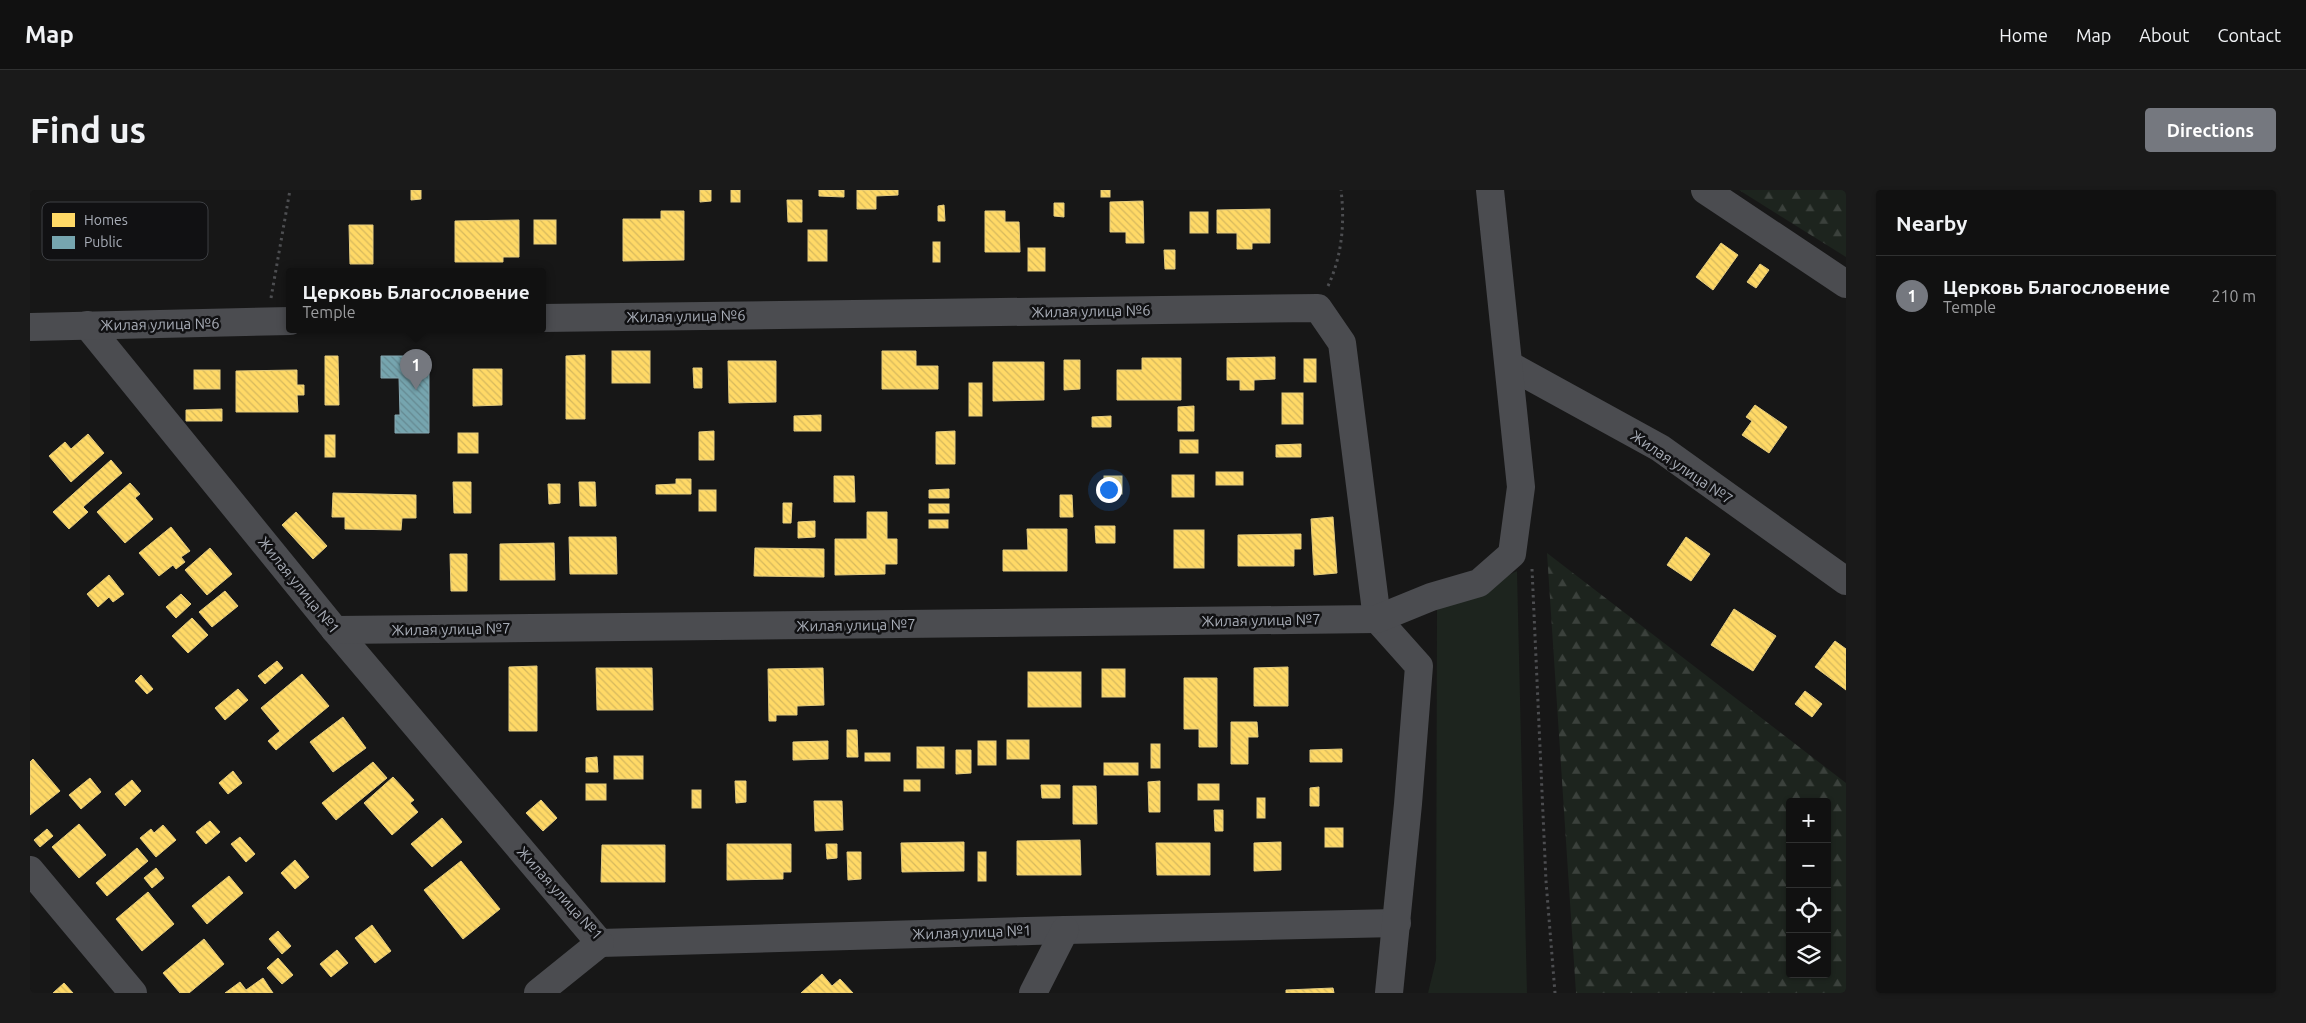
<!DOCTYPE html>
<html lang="en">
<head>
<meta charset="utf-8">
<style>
	:root { --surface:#111; --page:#1a1a1a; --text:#f1f3f6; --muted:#9c9d9f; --line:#303131; --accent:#75787f }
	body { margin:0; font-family:Ubuntu,sans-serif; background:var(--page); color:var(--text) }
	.controls { position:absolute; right:15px; bottom:15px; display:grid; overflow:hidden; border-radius:5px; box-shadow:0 1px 4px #0004 }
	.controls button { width:45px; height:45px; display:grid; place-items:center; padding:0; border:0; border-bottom:1px solid var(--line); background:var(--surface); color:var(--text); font:25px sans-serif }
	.you { position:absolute; left:1078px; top:299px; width:18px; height:18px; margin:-12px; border:4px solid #fff; border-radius:50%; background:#1a73e8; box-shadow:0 0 0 8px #1a73e833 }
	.badge { display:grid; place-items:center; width:32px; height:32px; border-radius:50%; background:var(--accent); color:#fff; font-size:16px; font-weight:700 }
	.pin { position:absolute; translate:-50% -41px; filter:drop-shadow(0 1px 2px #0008) }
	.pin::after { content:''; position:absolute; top:26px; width:18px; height:15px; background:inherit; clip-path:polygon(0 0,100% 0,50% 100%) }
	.popup { position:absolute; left:256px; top:78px; width:260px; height:65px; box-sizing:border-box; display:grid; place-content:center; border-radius:5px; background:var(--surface); filter:drop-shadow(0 1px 4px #0005); font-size:16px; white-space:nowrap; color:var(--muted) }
	.popup b { font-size:19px; color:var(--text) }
	.popup::after { content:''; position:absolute; left:50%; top:100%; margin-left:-10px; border:10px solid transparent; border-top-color:var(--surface) }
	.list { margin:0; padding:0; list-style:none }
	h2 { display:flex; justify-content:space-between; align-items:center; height:65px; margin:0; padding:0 20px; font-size:21px }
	h2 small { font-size:16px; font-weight:400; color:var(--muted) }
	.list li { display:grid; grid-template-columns:32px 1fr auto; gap:15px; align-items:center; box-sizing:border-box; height:80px; padding:0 20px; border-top:1px solid var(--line) }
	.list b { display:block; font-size:19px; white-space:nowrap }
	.list p { margin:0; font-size:16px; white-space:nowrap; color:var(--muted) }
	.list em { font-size:16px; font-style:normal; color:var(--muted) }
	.icon { flex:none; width:28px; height:28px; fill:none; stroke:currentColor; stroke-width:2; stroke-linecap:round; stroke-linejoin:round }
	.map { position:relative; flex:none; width:1816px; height:803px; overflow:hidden; border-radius:5px }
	header { display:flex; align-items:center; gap:30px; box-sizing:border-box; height:70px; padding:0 25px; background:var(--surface); border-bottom:1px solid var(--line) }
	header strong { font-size:24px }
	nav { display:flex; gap:28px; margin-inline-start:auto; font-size:18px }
	.intro { display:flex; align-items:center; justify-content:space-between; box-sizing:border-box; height:120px; padding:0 30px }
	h1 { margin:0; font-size:35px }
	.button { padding:12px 22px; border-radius:5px; background:var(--accent); color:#fff; font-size:18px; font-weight:700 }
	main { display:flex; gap:30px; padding:0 30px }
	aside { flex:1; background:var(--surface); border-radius:5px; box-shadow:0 1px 4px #0004 }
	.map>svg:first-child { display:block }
	.green { fill:#1d241e }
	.forest { fill:url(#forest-firs); fill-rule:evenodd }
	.homes { fill:url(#homes-back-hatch); stroke:#e5cc7e }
	.public { fill:url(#public-back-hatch); stroke:#85a7b1 }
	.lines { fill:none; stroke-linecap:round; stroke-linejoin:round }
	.path { stroke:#4d4e51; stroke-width:3; stroke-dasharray:2.5 4; stroke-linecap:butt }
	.minor { stroke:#4b4c50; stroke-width:28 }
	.labels { text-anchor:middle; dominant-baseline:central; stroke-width:5; stroke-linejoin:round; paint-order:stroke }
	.street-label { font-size:15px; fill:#a8adb7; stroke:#111113 }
	.key { fill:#111113; stroke:#3e4044; stroke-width:1 }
	.key-label { font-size:14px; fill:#a8adb7 }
</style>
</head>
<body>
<header>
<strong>Map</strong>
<nav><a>Home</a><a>Map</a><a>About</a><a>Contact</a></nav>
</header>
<div class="intro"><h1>Find us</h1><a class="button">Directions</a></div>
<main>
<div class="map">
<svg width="1816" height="803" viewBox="0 0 1816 803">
	<defs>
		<pattern id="forest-firs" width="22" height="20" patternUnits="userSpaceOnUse" patternTransform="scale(1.25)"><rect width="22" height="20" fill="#1d241e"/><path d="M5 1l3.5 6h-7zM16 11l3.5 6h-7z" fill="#3b413c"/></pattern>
		<pattern id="homes-back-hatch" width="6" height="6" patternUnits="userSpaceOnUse" patternTransform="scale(1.25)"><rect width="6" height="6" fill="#ffd966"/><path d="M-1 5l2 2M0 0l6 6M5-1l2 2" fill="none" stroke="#d6b85d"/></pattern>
		<pattern id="public-back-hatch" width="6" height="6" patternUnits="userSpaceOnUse" patternTransform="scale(1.25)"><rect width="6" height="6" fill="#76a5af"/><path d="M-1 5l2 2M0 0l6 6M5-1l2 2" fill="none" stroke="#658991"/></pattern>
	</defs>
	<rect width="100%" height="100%" fill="#171717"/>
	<!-- green -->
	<polygon class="green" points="1487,381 1497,803 1398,803 1406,770 1407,420"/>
	<!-- forest -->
	<g class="forest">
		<polygon points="1710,0 1816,0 1816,67 1709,0"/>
		<path d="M1517,363l299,230v210h-270zM1760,612h37v172h-37z"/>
	</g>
	<!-- homes -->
	<g class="homes">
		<polygon points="381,0 391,0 391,9 381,10"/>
		<polygon points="670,0 681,0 681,11 670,12"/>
		<rect x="701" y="0" width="9" height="12"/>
		<polygon points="789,0 814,0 814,7 789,6"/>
		<polygon points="827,0 868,0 868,5 846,6 846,19 827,19"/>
		<rect x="1071" y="0" width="9" height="7"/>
		<polygon points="757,10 772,10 772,32 758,32"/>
		<polygon points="1113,11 1114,53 1096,53 1096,42 1080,42 1080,12"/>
		<polygon points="1024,13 1034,13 1034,27 1024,26"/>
		<polygon points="914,15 915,31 908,31 908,16"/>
		<polygon points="1240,19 1240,53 1222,53 1222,59 1207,59 1207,43 1187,43 1187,20"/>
		<polygon points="631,21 654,21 654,70 593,71 593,29 631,29"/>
		<polygon points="955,21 975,21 975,32 989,32 990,62 955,62"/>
		<rect x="1160" y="22" width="18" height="21"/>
		<polygon points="489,30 489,67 473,67 473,72 425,72 425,31"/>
		<rect x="504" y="30" width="22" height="24"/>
		<polygon points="319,35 343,35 343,74 320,74"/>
		<rect x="778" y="40" width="19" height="31"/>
		<rect x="903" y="52" width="7" height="20"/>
		<polygon points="1691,53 1708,65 1683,100 1666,87"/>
		<rect x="998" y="58" width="17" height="23"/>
		<polygon points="1134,60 1145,60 1145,79 1135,79"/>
		<polygon points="1730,74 1739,80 1726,98 1717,92"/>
		<rect x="582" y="161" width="38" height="32"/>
		<polygon points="852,161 886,161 886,176 908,176 908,199 852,199"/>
		<polygon points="555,165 555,229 536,229 536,166"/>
		<polygon points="295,166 308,166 309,215 295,215"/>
		<polygon points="1245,167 1245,189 1224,190 1224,200 1210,200 1210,190 1197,190 1197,168"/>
		<polygon points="1112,168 1151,168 1151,210 1087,210 1087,180 1112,180"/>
		<rect x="1274" y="169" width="12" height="23"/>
		<polygon points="1034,170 1050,170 1050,199 1034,200"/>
		<polygon points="698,171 746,171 746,212 699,213"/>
		<polygon points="963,172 1014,172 1014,210 963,211"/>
		<polygon points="663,178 672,178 672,198 664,198"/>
		<polygon points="443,179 472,179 472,215 443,216"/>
		<rect x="164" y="180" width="26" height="19"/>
		<polygon points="267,180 267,195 274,195 274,205 267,205 268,222 206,222 206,181"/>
		<rect x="939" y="193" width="13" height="33"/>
		<rect x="1252" y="203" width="21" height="31"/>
		<polygon points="1725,215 1757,237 1739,263 1712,245 1722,231 1716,227"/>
		<polygon points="1164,216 1164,241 1148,241 1148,217"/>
		<polygon points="192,219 192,231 156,231 156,220"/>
		<polygon points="791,225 791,241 764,241 764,226"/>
		<polygon points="1081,226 1081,237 1062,237 1062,227"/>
		<polygon points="684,241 684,270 669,270 669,242"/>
		<polygon points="925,241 925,274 906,274 906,242"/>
		<rect x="428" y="243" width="20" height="20"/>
		<polygon points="58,244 74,263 41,292 19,266 35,252 41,259"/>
		<rect x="295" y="245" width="10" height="22"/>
		<rect x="1150" y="250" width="18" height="13"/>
		<polygon points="1271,254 1271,267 1246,267 1246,255"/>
		<polygon points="81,270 92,283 53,317 58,322 39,339 23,322"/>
		<rect x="1186" y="282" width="27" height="13"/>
		<rect x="1142" y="285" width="22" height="22"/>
		<polygon points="804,286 824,286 825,312 804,312"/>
		<rect x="1074" y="286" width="18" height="18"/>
		<polygon points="646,289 661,289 661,304 626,304 626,295 646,294"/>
		<polygon points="423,292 441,292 441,323 424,323"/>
		<polygon points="549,292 565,292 566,316 550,316"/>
		<polygon points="100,293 110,304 105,308 123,329 95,353 67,322"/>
		<polygon points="518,294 530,294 530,313 519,314"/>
		<polygon points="919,299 919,308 899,308 899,300"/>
		<rect x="669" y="300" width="17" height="21"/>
		<polygon points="303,303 386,305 386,328 372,328 371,340 315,339 315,327 302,327"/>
		<polygon points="1030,305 1042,305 1043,327 1030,327"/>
		<polygon points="753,313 762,313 761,333 753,333"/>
		<rect x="899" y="314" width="20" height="9"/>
		<polygon points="266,322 297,356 283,369 252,335"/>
		<polygon points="837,322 857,322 857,349 867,349 867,374 855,374 855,384 805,385 805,349 837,349"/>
		<polygon points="1303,327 1307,383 1284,385 1281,329"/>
		<rect x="899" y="330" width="19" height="8"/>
		<polygon points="785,331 785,347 768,348 768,332"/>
		<polygon points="1065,336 1085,336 1085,353 1066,353"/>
		<polygon points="141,337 160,361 151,367 155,372 146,379 143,375 129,386 109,363"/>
		<polygon points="997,339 1037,339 1037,381 973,381 973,360 998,360"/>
		<rect x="1144" y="340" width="30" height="38"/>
		<polygon points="1271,344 1271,359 1264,359 1264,376 1208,376 1208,345"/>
		<polygon points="539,347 586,347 587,384 540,384"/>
		<polygon points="1656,347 1680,364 1661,391 1637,375"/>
		<polygon points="524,353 525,390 470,390 470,354"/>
		<polygon points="180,358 202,384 177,405 155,380"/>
		<polygon points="725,358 794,359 794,387 724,386"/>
		<polygon points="420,364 437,364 437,401 421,401"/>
		<polygon points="79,385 94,404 83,412 79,407 68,417 57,404"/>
		<polygon points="195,401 208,416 182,437 169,422"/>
		<polygon points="151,404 161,414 146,428 136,417"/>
		<polygon points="1704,419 1746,446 1723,481 1681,455"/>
		<polygon points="162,428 178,445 158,463 142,446"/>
		<polygon points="1805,451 1816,459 1816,500 1785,477"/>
		<polygon points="247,471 253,478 235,494 228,486"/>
		<polygon points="507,476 507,541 479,541 479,477"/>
		<polygon points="1258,477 1258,516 1224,516 1224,478"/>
		<polygon points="566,478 622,478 623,520 567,520"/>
		<polygon points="793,478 794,515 767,516 767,525 746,525 746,531 739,531 738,479"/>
		<rect x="1072" y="479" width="23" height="28"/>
		<rect x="998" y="482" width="53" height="35"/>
		<polygon points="272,484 299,516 246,560 238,551 250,541 231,518"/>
		<polygon points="111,485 123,499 117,504 105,491"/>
		<polygon points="1154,488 1187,488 1187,557 1169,557 1169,539 1154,539"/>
		<polygon points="208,499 218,510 195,530 185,518"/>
		<polygon points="1775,501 1792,514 1782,527 1765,514"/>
		<polygon points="313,527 336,558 303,582 280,552"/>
		<polygon points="1201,532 1227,532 1228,547 1218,547 1218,574 1201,574"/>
		<polygon points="817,540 827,540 828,567 817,567"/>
		<rect x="977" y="550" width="22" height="19"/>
		<polygon points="798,551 798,569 763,570 763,552"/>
		<rect x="948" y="551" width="18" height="24"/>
		<rect x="1121" y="554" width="9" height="24"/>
		<rect x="887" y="557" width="27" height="21"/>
		<polygon points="1312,559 1312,572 1280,572 1280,560"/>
		<polygon points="926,560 941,560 941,583 926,584"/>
		<rect x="835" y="563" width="25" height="8"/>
		<rect x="584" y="566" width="29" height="23"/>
		<polygon points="567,567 568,582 556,582 556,568"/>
		<polygon points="3,569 30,601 0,625 0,572"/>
		<polygon points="343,572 357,588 306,630 292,613"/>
		<rect x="1074" y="573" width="34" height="12"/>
		<polygon points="203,581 212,593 198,604 189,593"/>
		<polygon points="363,587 384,610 380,613 388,622 362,645 334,613"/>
		<polygon points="60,588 71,602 51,619 39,605"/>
		<polygon points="102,590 111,601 95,616 85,604"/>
		<rect x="874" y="590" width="16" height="11"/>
		<polygon points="705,591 716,591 716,612 706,613"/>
		<polygon points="1130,591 1130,622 1119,622 1118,592"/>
		<rect x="556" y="594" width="20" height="16"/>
		<rect x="1168" y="594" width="21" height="16"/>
		<polygon points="1011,595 1030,595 1030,608 1012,608"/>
		<polygon points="1043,596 1066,596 1067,634 1043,634"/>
		<polygon points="1289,597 1289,616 1280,616 1280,598"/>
		<rect x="662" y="600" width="9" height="18"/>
		<rect x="1227" y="608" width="8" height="20"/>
		<polygon points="511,610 527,628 513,641 496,623"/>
		<polygon points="784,611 812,611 813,640 785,641"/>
		<polygon points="1184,620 1193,620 1193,641 1185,641"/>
		<polygon points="412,628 432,652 402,677 381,654"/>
		<polygon points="180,631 190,642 176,654 166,642"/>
		<polygon points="49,634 76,665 49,688 22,657"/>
		<polygon points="133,635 146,650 126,667 110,648 121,639 124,643"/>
		<rect x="1295" y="638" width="18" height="19"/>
		<polygon points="17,639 23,646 10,657 4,650"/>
		<polygon points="210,647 225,664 216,672 201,654"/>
		<polygon points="1050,650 1051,685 987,685 987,651"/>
		<polygon points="934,652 934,681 872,682 871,653"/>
		<polygon points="1251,652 1251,680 1224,681 1224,653"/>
		<polygon points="1126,653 1180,653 1180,685 1127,685"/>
		<polygon points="697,654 761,654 761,682 753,682 753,689 697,690"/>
		<polygon points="796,654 807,654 807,668 797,669"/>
		<polygon points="572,655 635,655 635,692 571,692"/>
		<polygon points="107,658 118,671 77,706 66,693"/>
		<polygon points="817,662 831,662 831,689 818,690"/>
		<rect x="948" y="662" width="8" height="29"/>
		<polygon points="265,670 279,687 265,699 251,683"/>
		<polygon points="431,671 470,719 433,749 394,700"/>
		<polygon points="126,678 134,688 122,698 114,688"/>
		<polygon points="199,686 213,703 177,734 162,716"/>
		<polygon points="118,702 144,734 112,761 86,729"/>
		<polygon points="342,735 361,761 345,773 325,748"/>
		<polygon points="248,741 261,756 252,764 239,749"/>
		<polygon points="174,749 194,774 159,803 150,803 133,783"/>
		<polygon points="307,760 318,773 301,787 290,774"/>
		<polygon points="248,768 263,785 252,794 237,778"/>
		<polygon points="792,784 802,796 810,789 823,803 771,803"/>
		<polygon points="233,788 243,803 195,803 210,792 216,800"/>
		<polygon points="34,793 43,803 23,803"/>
		<polygon points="1303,798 1304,803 1256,803 1256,800"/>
	</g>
	<!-- public -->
	<polygon class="public" points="351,166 399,166 399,243 365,243 365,225 370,225 369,188 351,188"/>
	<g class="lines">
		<!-- path -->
		<g class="path">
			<path d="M1298,96c14,-30 17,-63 13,-96"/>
			<polyline points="241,108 260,0"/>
			<polyline points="1502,379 1516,691 1525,803"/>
		</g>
		<!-- minor -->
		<g class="minor">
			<polyline points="1675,0 1816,94"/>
			<polyline points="512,128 1288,118 1312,153 1347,429"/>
			<polyline points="57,135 305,440 570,753 1035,740 1367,733"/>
			<polyline points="0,137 260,131"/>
			<polyline points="1479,175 1630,258 1816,391"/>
			<polyline points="1347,429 1389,476 1378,614 1359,803"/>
			<polyline points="305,440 1347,429 1401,407 1449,393 1482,364 1491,297 1460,0"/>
			<polyline points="0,680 103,803"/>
			<polyline points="508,803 570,753"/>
			<polyline points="1003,803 1035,740"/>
		</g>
	</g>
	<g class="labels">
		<!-- street labels -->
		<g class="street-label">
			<text transform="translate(1061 121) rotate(-1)">Жилая улица №6</text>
			<text transform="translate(656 126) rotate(-1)">Жилая улица №6</text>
			<text transform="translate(130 134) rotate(-1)">Жилая улица №6</text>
			<text transform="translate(1652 277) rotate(34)">Жилая улица №7</text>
			<text transform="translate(269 395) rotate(51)">Жилая улица №1</text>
			<text transform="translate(1231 430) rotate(-1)">Жилая улица №7</text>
			<text transform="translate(826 435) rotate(-1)">Жилая улица №7</text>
			<text transform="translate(421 439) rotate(-1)">Жилая улица №7</text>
			<text transform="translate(530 703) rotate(48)">Жилая улица №1</text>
			<text transform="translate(942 742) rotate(-2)">Жилая улица №1</text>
		</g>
	</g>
	<!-- legend -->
	<rect x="12" y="12" width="166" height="58" rx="8" class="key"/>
	<rect x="22" y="23" width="23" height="14" fill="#ffd966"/>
	<rect x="22" y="46" width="23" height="13" fill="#76a5af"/>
	<g class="key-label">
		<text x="54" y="35">Homes</text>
		<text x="54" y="57">Public</text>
	</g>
</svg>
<div class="controls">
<button>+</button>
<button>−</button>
<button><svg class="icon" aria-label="locate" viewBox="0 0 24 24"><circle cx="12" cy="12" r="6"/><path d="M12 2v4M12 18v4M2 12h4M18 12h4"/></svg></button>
<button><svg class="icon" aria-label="layers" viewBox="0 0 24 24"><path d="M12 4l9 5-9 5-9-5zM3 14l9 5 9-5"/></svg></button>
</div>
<div class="you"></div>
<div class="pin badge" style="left:386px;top:200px">1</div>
<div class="popup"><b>Церковь Благословение</b>Temple</div>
</div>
<aside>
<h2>Nearby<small></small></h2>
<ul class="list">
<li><span class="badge">1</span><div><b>Церковь Благословение</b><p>Temple</p></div><em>210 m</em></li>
</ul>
</aside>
</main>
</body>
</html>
